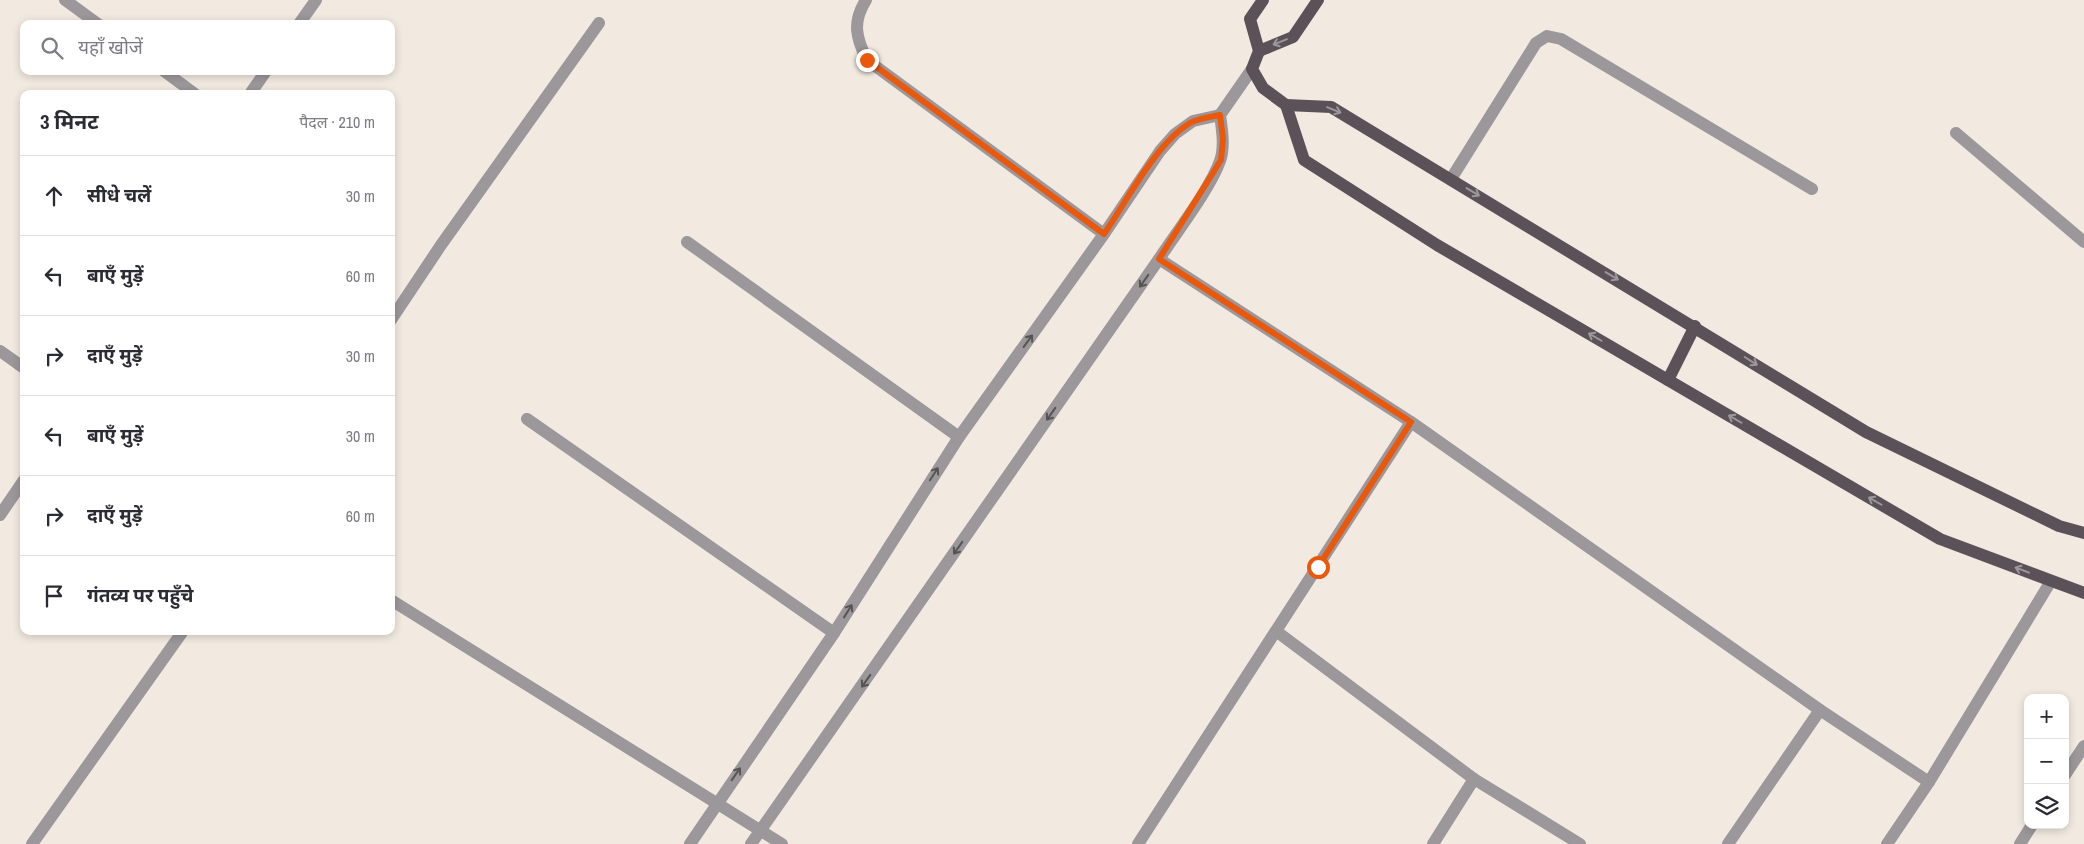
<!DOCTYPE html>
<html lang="hi">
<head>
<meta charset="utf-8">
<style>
	:root { --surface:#fff; --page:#f2f2f3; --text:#2b2b33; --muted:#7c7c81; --line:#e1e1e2 }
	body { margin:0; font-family:"Archivo Narrow","Noto Sans Devanagari",sans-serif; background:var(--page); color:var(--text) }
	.controls { position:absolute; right:15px; bottom:15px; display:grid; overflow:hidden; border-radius:10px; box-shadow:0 2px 8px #0003 }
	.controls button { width:45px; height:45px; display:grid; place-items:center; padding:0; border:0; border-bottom:1px solid var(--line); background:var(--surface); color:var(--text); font:25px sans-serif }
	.stop { position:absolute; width:15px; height:15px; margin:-11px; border:4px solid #ea580c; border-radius:50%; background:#fff }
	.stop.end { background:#ea580c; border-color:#fff; box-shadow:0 1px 5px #0008 }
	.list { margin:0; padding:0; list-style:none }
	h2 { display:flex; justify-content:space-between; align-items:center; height:65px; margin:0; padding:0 20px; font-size:21px }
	h2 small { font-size:16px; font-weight:400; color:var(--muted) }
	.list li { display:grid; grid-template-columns:32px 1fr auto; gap:15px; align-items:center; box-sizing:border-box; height:80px; padding:0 20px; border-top:1px solid var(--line) }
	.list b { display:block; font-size:19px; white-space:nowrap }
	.list em { font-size:16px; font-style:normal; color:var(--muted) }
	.icon { flex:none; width:28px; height:28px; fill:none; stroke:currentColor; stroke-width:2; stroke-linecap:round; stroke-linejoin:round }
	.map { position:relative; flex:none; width:2084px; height:844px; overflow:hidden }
	.search { position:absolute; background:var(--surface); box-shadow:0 2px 8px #0003; left:20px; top:20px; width:375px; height:55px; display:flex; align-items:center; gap:12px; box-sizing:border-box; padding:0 18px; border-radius:10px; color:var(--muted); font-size:19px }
	.panel { position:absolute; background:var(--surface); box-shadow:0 2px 8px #0003; left:20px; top:90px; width:375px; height:545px; border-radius:10px }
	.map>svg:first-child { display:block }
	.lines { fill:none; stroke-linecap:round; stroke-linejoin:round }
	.minor { stroke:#9b979a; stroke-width:12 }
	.major { stroke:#5a5258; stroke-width:12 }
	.oneway { stroke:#9c979b }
	.oneway2 { stroke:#575454 }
	.route { stroke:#ea580c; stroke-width:6 }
</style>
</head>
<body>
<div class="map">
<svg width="2084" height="844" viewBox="0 0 2084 844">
	<rect width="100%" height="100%" fill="#f2eae0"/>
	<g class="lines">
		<!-- minor -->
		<g class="minor">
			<polyline points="65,0 98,24"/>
			<path d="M866,0c-14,22 -10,38 1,60l237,174"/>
			<polyline points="299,24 316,0"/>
			<polyline points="164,71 195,94"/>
			<polyline points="250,94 266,71"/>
			<polyline points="1956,133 2084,242"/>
			<polyline points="1451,179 1536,43 1547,36 1561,39 1812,189"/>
			<polyline points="687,242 959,437"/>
			<polyline points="1159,259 1411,422 1820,710 1929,782"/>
			<polyline points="391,320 441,245 599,23"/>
			<polyline points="0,351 24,368"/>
			<polyline points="527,419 834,633"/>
			<polyline points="0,515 24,480"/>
			<polyline points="391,600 782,844"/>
			<polyline points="1276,631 1474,779 1580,844"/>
			<polyline points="2065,775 2084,746"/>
			<polyline points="32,844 183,631"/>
			<polyline points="690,844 834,633 959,437 1104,234 1160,151 1175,134 1193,121 1220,115"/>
			<path d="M751,844l408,-585c17,-26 51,-70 61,-98 5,-14 2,-32 0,-46l32,-46"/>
			<polyline points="1138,844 1411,422"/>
			<polyline points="1433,844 1474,779"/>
			<polyline points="1728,844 1820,710"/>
			<polyline points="1887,844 1929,782 2051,581"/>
			<polyline points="2020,844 2032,825"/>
		</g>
		<!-- major -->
		<g class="major">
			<polyline points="1263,0 1250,19 1259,51 1252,69 1263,88 1286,105 1304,160 1437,245 1940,539 2084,593"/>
			<polyline points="1259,51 1293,37 1318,0"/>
			<polyline points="1286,105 1331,107 1866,432 2059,526 2084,533"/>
			<polyline points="1668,380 1695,326"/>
		</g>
	</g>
	<!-- one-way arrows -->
	<defs><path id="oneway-shaft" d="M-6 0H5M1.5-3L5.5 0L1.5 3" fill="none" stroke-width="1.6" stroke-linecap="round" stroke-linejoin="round" transform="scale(1.25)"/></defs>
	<g class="oneway">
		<use href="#oneway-shaft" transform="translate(1280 42) rotate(158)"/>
		<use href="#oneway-shaft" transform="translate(1334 110) rotate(22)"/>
		<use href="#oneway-shaft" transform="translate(1473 192) rotate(31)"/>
		<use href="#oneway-shaft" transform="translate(1612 276) rotate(31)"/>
		<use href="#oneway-shaft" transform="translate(1595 337) rotate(-150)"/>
		<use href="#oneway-shaft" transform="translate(1751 361) rotate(32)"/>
		<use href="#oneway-shaft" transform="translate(1735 419) rotate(-150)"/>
		<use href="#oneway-shaft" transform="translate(1875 501) rotate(-150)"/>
		<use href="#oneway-shaft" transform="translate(2022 570) rotate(-159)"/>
	</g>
	<g class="oneway2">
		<use href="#oneway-shaft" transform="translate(1144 281) rotate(125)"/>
		<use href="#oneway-shaft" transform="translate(1028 341) rotate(-54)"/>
		<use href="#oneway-shaft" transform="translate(1051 414) rotate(125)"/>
		<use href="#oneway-shaft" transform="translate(934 474) rotate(-57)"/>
		<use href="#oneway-shaft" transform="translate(958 548) rotate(125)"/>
		<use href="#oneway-shaft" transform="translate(848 611) rotate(-58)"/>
		<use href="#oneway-shaft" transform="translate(866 681) rotate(125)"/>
		<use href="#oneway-shaft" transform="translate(736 774) rotate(-55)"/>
	</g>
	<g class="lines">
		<!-- route -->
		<path class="route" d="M867,60l237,174c23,-33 52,-91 86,-111 9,-5 21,-6 30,-8l3,24 -2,21 -62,99 252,163 -93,145"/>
	</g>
</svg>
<div class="controls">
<button>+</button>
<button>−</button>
<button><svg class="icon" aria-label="layers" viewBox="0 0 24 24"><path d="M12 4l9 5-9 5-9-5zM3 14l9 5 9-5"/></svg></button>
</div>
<div class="stop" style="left:1318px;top:567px"></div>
<div class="stop end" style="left:867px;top:60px"></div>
<div class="search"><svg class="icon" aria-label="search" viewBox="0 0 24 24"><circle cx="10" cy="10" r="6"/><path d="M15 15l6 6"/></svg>यहाँ खोजें</div>
<section class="panel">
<h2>3 मिनट<small>पैदल · 210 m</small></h2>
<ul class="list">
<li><svg class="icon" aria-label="ahead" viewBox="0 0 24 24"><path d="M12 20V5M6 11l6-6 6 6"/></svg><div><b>सीधे चलें</b></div><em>30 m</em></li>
<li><svg class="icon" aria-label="left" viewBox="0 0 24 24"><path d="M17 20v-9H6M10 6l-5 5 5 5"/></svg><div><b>बाएँ मुड़ें</b></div><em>60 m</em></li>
<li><svg class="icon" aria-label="right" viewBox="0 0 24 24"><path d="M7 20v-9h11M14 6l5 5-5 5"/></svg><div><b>दाएँ मुड़ें</b></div><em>30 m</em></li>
<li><svg class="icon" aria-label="left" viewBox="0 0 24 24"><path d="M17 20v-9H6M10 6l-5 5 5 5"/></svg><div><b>बाएँ मुड़ें</b></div><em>30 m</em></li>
<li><svg class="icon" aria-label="right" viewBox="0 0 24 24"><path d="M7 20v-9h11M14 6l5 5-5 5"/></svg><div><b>दाएँ मुड़ें</b></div><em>60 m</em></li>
<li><svg class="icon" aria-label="arrive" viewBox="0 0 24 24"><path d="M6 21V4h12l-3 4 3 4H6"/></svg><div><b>गंतव्य पर पहुँचे</b></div></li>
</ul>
</section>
</div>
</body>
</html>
